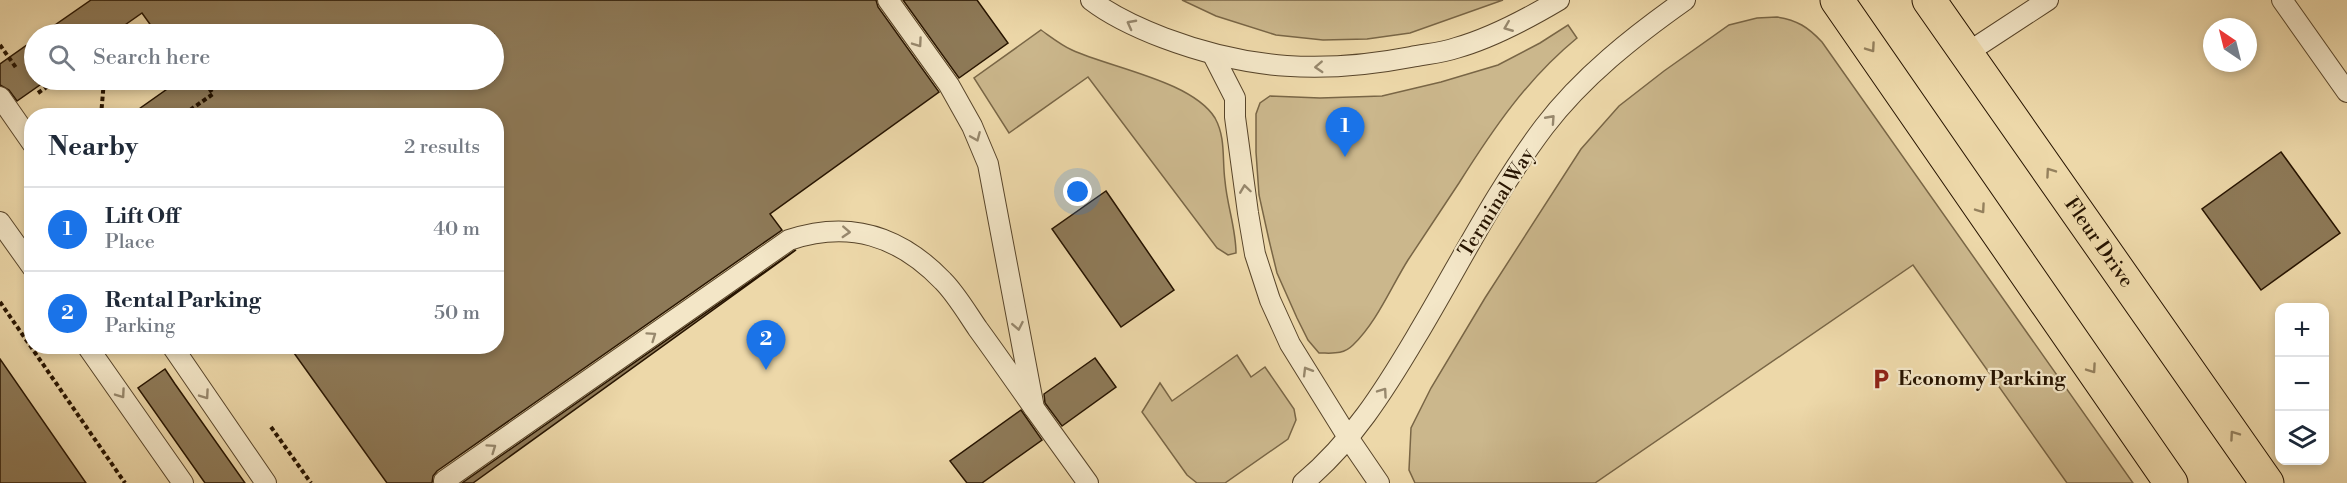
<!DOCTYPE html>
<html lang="en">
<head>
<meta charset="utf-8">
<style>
	:root { --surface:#fff; --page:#f2f2f3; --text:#1f2937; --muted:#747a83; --line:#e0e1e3; --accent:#1a73e8 }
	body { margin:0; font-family:"Libre Bodoni",serif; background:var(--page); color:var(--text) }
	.controls { position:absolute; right:18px; bottom:18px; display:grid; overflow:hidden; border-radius:12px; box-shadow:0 3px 9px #0003 }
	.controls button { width:54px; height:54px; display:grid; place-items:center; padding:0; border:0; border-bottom:2px solid var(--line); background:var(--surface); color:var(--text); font:30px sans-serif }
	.compass { position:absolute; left:2203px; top:18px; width:54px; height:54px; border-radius:50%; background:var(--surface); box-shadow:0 3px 9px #0003; rotate:325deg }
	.you { position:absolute; left:1078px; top:192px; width:21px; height:21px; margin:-15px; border:4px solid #fff; border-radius:50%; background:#1a73e8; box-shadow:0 0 0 9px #1a73e833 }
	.badge { display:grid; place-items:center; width:39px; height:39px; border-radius:50%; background:var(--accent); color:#fff; font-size:20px; font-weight:700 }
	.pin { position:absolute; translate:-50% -50px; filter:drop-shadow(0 2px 3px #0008) }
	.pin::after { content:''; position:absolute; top:32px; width:21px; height:18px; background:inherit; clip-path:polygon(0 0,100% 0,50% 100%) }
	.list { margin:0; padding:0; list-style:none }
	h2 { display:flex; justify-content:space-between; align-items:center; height:78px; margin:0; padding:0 24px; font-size:26px }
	h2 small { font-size:20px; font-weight:400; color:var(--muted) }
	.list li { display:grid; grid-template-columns:39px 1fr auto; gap:18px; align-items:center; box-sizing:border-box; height:84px; padding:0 24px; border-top:2px solid var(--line) }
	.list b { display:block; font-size:22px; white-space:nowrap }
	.list p { margin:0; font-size:20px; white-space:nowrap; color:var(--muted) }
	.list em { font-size:20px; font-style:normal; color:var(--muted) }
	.icon { flex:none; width:33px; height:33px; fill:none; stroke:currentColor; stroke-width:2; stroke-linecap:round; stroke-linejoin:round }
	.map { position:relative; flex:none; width:2347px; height:483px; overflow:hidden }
	.search { position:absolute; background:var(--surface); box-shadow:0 3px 9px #0003; left:24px; top:24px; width:480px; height:66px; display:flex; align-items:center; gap:15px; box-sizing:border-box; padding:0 21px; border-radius:33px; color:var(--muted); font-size:22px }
	.panel { position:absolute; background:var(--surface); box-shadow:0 3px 9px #0003; left:24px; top:108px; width:480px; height:246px; border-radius:24px }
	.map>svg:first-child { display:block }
	.green { fill:#cbb78c; stroke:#796646; stroke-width:1.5 }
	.building { fill:#8e7a58; stroke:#271400; stroke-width:1.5 }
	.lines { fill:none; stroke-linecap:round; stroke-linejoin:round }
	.lane-casing { stroke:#58452a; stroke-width:22 }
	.primary-casing { stroke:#271400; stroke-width:35 }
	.path { stroke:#271400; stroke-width:4; stroke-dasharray:4.5 3; stroke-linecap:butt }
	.lane { stroke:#f3e6c7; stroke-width:20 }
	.primary { stroke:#edd8a9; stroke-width:33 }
	.oneway { stroke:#97886d }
	.oneway2 { stroke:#94805d }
	.labels { text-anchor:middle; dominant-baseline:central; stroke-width:4.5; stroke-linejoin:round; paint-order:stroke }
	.street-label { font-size:20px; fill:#271400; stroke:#f3e6c7 }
	.poi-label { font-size:20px; font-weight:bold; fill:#271400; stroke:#f3e6c7; text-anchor:start }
</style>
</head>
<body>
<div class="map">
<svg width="2347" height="483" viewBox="0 0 2347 483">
	<rect width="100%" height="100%" fill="#edd8a9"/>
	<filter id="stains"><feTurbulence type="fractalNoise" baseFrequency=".00333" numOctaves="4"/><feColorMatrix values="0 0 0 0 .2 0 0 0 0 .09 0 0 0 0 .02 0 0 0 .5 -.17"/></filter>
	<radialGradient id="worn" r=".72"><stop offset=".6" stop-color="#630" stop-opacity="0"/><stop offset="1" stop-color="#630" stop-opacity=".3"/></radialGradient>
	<!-- green -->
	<g class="green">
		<polygon points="1182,0 1503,0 1410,33 1367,39 1323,40 1276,35 1216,16"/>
		<path d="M1777,17c20,3 31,10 45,25l311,441h-66l-154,-218 -318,218h-180l-6,-13 2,-42 20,-40 54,-90 96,-149 38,-43 45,-35 65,-46 28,-7z"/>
		<path d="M1568,25l9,13c-50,41 -84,91 -118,145 -17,26 -34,51 -51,77 -17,27 -31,62 -55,85 -10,10 -20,8 -34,8l-11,-13 -11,-22 -20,-45 -8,-33 -10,-45 -3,-43v-38l4,-11 10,-7 50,2 62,-2 59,-14 57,-17 42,-22z"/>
		<path d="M1041,30c10,7 20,15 31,20 39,18 120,31 143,68 11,20 7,41 10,63 2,24 11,48 11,72l-8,2 -11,-7 -129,-171 -79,56 -35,-55z"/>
		<polygon points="1237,355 1251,377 1265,367 1294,409 1296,420 1288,439 1225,483 1197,483 1187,475 1142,412 1160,383 1172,401"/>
	</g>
	<!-- building -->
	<g class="building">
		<polygon points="91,0 876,0 878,7 939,92 770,214 782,230 437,471 433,476 432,483 387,483 289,346 496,346 496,116 129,116 180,80 494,80 494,34 157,34 142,13 112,34 42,34"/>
		<polygon points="903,0 977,0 1008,43 959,78"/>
		<polygon points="34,40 34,80 47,80 17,101 9,90 0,85 0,64"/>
		<polygon points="2281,152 2340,233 2261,290 2202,209"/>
		<polygon points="1106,191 1174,290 1121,327 1052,229"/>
		<polygon points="796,250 473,483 462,483 794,251"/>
		<polygon points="1095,358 1116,387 1062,426 1045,403 1044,394"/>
		<polygon points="0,359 86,483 0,483"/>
		<polygon points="165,369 175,384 245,483 205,483 138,388"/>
		<polygon points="1021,410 1042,440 982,483 967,483 950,461"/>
	</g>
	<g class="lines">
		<defs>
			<g id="lane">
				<polyline points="888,0 949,85 972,126 988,164 1034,408 1088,483"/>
				<path d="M1091,0c22,17 47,28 73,38 85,32 159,36 247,19 15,-3 31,-4 45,-9 36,-10 71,-29 103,-48"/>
				<polyline points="2282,0 2347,92"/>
				<polyline points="1967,53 2048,0"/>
				<polyline points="1213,55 1235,98 1235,117 1248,213 1255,254 1270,300 1290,344 1349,439 1379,483"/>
				<polyline points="0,97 32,143"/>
				<polyline points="0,222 32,267"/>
				<polyline points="87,346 183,483"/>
				<polyline points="172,346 266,483"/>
				<path d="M444,481l345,-241c60,-20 110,-5 154,41 13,13 24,32 35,48 19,26 37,52 56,79"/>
				<path d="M1303,483c49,-41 81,-92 113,-146 42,-70 79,-145 128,-210 38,-50 90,-91 141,-127"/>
			</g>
			<g id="primary">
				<polyline points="1837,0 2171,483"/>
				<path id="s1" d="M1929,0l338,483"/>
			</g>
		</defs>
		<!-- lane casing -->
		<use href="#lane" class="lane-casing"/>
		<!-- primary casing -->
		<use href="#primary" class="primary-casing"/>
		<!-- path -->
		<g class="path">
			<polyline points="0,45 17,69"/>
			<polyline points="38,93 57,80"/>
			<polyline points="101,116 104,80"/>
			<polyline points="194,116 190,110 213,94 204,80"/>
			<polyline points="0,302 125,483"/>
			<polyline points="271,427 311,483"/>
		</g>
		<!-- lane -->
		<use href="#lane" class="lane"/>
		<!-- primary -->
		<use href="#primary" class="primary"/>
	</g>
	<!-- one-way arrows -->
	<defs><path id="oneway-chevron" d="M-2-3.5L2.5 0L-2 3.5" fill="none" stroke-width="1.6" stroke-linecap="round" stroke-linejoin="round" transform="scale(1.5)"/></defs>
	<g class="oneway">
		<use href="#oneway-chevron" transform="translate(1131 24) rotate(-152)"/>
		<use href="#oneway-chevron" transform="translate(1508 27) rotate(158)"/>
		<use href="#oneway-chevron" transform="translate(918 43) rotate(55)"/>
		<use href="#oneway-chevron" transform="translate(1319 67) rotate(177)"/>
		<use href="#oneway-chevron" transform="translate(1551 119) rotate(-48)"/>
		<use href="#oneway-chevron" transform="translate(976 137) rotate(67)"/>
		<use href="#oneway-chevron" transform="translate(1245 189) rotate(-98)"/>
		<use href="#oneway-chevron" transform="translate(846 232) rotate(3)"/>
		<use href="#oneway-chevron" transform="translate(1018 326) rotate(79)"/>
		<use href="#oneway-chevron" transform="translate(652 336) rotate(-35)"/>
		<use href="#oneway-chevron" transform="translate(1307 371) rotate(-121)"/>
		<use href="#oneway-chevron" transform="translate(1383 392) rotate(-55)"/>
		<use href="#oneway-chevron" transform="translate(121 394) rotate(55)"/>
		<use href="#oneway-chevron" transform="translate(205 395) rotate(55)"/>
		<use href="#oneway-chevron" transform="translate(492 448) rotate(-35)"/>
	</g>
	<g class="oneway2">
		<use href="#oneway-chevron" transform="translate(1871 48) rotate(55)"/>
		<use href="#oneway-chevron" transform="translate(2050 172) rotate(-125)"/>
		<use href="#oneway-chevron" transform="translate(1981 209) rotate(55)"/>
		<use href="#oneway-chevron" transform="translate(2092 369) rotate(55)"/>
		<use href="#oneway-chevron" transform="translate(2234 435) rotate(-125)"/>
	</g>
	<!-- icons -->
	<defs>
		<symbol id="parking-bare" viewBox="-9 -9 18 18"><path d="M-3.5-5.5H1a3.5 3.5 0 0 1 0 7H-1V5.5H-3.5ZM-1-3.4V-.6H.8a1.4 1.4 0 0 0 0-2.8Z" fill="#8f2418" stroke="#f3e6c7" stroke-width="2.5" paint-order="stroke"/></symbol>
	</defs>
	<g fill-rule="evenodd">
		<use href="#parking-bare" x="1866" y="364" width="30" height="30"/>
	</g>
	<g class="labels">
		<!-- street labels -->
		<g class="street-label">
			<text transform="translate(1497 203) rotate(-58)">Terminal Way</text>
			<text stroke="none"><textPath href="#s1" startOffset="296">Fleur Drive</textPath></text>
		</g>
		<!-- poi labels -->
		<g class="poi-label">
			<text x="1898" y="379">Economy Parking</text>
		</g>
	</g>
	<rect width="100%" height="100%" filter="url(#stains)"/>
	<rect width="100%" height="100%" fill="url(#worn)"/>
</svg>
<div class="controls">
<button>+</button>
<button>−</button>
<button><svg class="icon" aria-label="layers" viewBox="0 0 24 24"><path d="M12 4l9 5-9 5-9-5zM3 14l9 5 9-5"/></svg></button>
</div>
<svg class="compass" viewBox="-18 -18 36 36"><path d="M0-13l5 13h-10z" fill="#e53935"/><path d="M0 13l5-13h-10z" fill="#747a83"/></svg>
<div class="you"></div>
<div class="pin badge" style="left:1345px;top:157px">1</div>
<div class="pin badge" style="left:766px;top:370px">2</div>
<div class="search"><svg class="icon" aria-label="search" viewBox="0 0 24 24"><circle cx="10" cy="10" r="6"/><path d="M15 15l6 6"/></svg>Search here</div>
<section class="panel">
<h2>Nearby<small>2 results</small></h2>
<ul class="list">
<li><span class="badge">1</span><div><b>Lift Off</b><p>Place</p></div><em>40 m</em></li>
<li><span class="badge">2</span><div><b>Rental Parking</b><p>Parking</p></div><em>50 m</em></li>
</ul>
</section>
</div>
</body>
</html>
